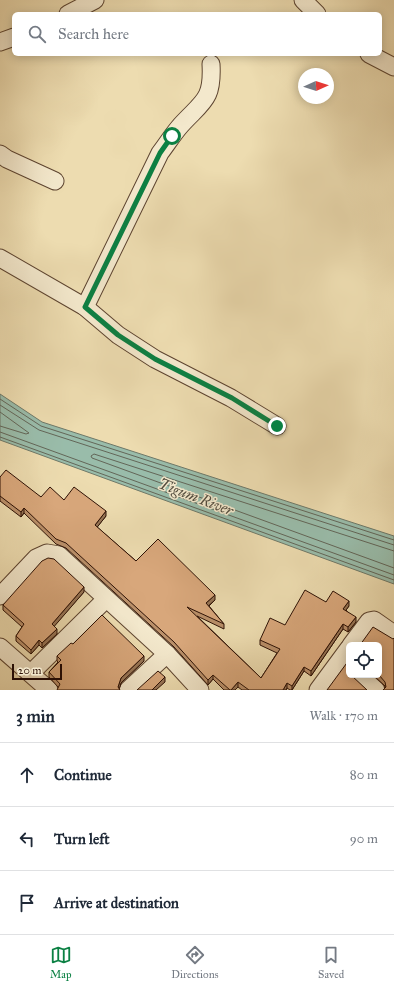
<!DOCTYPE html>
<html lang="en">
<head>
<meta charset="utf-8">
<style>
	:root { --surface:#fff; --page:#f6f6f7; --text:#1f2937; --muted:#747a83; --line:#e0e1e3; --accent:#0b8043 }
	body { margin:0; font-family:"IM FELL Great Primer",serif; background:var(--page); color:var(--text) }
	.controls { position:absolute; right:12px; bottom:12px; display:grid; overflow:hidden; border-radius:6px; box-shadow:0 2px 10px #0003 }
	.controls button { width:36px; height:36px; display:grid; place-items:center; padding:0; border:0; border-bottom:1px solid var(--line); background:var(--surface); color:var(--text); font:20px sans-serif }
	.compass { position:absolute; left:298px; top:68px; width:36px; height:36px; border-radius:50%; background:var(--surface); box-shadow:0 2px 10px #0003; rotate:87deg }
	.scale { position:absolute; left:12px; bottom:10px; width:50px; box-sizing:border-box; padding-left:4px; border:2px solid #2d1105; border-top:0; font-size:11px; line-height:14px; white-space:nowrap; color:#2d1105; -webkit-text-stroke:3px #f3e8cc; paint-order:stroke }
	.stop { position:absolute; width:12px; height:12px; margin:-9px; border:3px solid #0b8043; border-radius:50%; background:#fff }
	.stop.end { background:#0b8043; border-color:#fff; box-shadow:0 1px 4px #0008 }
	.list { margin:0; padding:0; list-style:none }
	h2 { display:flex; justify-content:space-between; align-items:center; height:52px; margin:0; padding:0 16px; font-size:17px }
	h2 small { font-size:13px; font-weight:400; color:var(--muted) }
	.list li { display:grid; grid-template-columns:26px 1fr auto; gap:12px; align-items:center; box-sizing:border-box; height:64px; padding:0 16px; border-top:1px solid var(--line) }
	.list b { display:block; font-size:15px; white-space:nowrap }
	.list em { font-size:13px; font-style:normal; color:var(--muted) }
	.icon { flex:none; width:22px; height:22px; fill:none; stroke:currentColor; stroke-width:2; stroke-linecap:round; stroke-linejoin:round }
	.map { position:relative; flex:none; width:394px; height:690px; overflow:hidden }
	.search { position:absolute; background:var(--surface); box-shadow:0 2px 10px #0003; left:12px; right:12px; top:12px; height:44px; display:flex; align-items:center; gap:10px; box-sizing:border-box; padding:0 14px; border-radius:6px; color:var(--muted); font-size:15px }
	.sheet { height:244px; background:var(--surface) }
	nav { display:flex; justify-content:space-around; align-items:center; box-sizing:border-box; height:56px; border-top:1px solid var(--line); background:var(--surface); font-size:11px; color:var(--muted) }
	nav a { display:grid; justify-items:center; gap:2px }
	nav .on { color:var(--accent) }
	.map>svg:first-child { display:block }
	.water { fill:#99bcaa; stroke:#6e7868 }
	.lines { fill:none; stroke-linecap:round; stroke-linejoin:round }
	.shore { stroke:#636658; stroke-width:1 }
	.minor-casing { stroke:#5d4430; stroke-width:19 }
	.minor { stroke:#f3e8cc; stroke-width:17 }
	.wall { fill:#ba906a; stroke:#2d1105 }
	.shaded-wall { fill:#977556; stroke:#2d1105 }
	.building { fill:#d8a77b; stroke:#2d1105 }
	.route { stroke:#0b8043; stroke-width:5 }
	.labels { text-anchor:middle; dominant-baseline:central; stroke-width:3; stroke-linejoin:round; paint-order:stroke }
	.water-label { font-size:15px; font-style:italic; fill:#534d3f; stroke:#f3e8cc }
</style>
</head>
<body>
<div class="map">
<svg width="394" height="690" viewBox="0 0 394 690">
	<rect width="100%" height="100%" fill="#eddcb0"/>
	<filter id="stains"><feTurbulence type="fractalNoise" baseFrequency=".005" numOctaves="4"/><feColorMatrix values="0 0 0 0 .2 0 0 0 0 .09 0 0 0 0 .02 0 0 0 .5 -.17"/></filter>
	<radialGradient id="worn" r=".72"><stop offset=".6" stop-color="#630" stop-opacity="0"/><stop offset="1" stop-color="#630" stop-opacity=".3"/></radialGradient>
	<!-- water -->
	<polygon class="water" points="0,394 42,422 394,536 394,584 0,440"/>
	<g class="lines">
		<!-- shore -->
		<g class="shore">
			<polyline points="0,399 41,426 394,540"/>
			<polyline points="0,405 39,430 394,545"/>
			<polyline points="0,412 29,433 26,434 0,426"/>
			<polyline points="0,432 394,575"/>
			<polyline points="0,437 394,580"/>
			<polyline points="394,551 94,454 91,456 92,458 394,568"/>
		</g>
		<defs>
			<g id="minor">
				<polyline points="303,0 317,14"/>
				<polyline points="68,14 95,0"/>
				<polyline points="0,42 14,37"/>
				<polyline points="369,54 394,67"/>
				<polyline points="0,154 7,159 55,181"/>
				<polyline points="0,258 85,307 118,335 155,359 231,398 277,426"/>
				<path d="M85,307l75,-154c7,-9 13,-19 21,-28 22,-24 32,-25 30,-61"/>
				<polyline points="0,596 36,558 47,553 59,555 167,654 200,690"/>
				<polyline points="351,645 369,621 374,620 394,634"/>
				<polyline points="0,647 49,690"/>
				<polyline points="31,673 106,599"/>
				<polyline points="359,675 376,690"/>
				<polyline points="128,690 167,654"/>
				<polyline points="318,690 349,648"/>
			</g>
		</defs>
		<!-- minor casing -->
		<use href="#minor" class="minor-casing"/>
		<!-- minor -->
		<use href="#minor" class="minor"/>
	</g>
	<!-- wall -->
	<g class="wall">
		<polygon points="0,477 41,497 64,500 106,516 97,527 136,561 215,600 209,606 224,624 224,629 197,616 261,678 277,653 260,645 260,640 326,602 349,606 346,610 356,622 348,632 343,629 311,676 304,671 292,690 290,690 287,688 286,690 242,690 238,687 235,690 224,690 213,679 208,685 174,647 66,548 56,544 24,513 21,517 0,501"/>
		<polygon points="84,592 54,626 57,634 42,648 39,645 31,654 16,641 16,636 22,627 3,610 3,605"/>
		<polygon points="393,639 385,688 385,686 373,675 379,675"/>
		<polygon points="73,644 144,661 121,683 119,689 58,687 49,677 49,672 58,662 57,661 57,656"/>
	</g>
	<!-- shaded-wall -->
	<g class="shaded-wall">
		<polygon points="24,508 24,513 21,517 21,512"/>
		<polygon points="106,511 106,516 95,530 95,525"/>
		<polygon points="84,587 84,592 52,629 52,624"/>
		<polygon points="215,595 215,600 206,608 206,603"/>
		<polygon points="349,601 349,606 343,614 343,609"/>
		<polygon points="356,617 356,622 348,632 348,627"/>
		<polygon points="343,624 343,629 311,676 311,671"/>
		<polygon points="57,629 57,634 42,648 42,643"/>
		<polygon points="39,640 39,645 31,654 31,650"/>
		<polygon points="144,656 144,661 121,683 119,690 118,687 121,678"/>
		<polygon points="304,667 304,671 292,690 292,686"/>
		<polygon points="213,675 213,679 208,685 208,680"/>
		<polygon points="165,677 165,682 156,690 152,690"/>
		<polygon points="238,682 238,687 235,690 231,690"/>
		<polygon points="287,683 287,688 286,690 283,690"/>
	</g>
	<!-- building -->
	<g class="building">
		<polygon points="6,470 41,497 50,487 64,500 74,487 106,511 95,525 136,561 158,539 215,595 206,603 224,624 187,607 261,678 280,649 260,640 270,618 285,625 305,590 326,602 333,591 349,601 343,609 356,617 348,627 343,624 311,671 304,667 292,686 287,683 283,690 249,690 238,682 231,690 230,690 213,675 208,680 174,642 66,543 56,539 24,508 21,512 0,496 0,477"/>
		<polygon points="48,558 54,559 84,587 52,624 57,629 42,643 39,640 31,650 16,636 24,624 3,605 42,561"/>
		<polygon points="102,615 144,656 121,678 118,687 120,690 57,690 60,684 49,672 61,660 57,656 71,643 73,644"/>
		<polygon points="373,627 393,639 394,638 394,690 383,690 386,687 385,682 379,675 379,645 360,645"/>
		<polygon points="349,660 349,675 351,675 367,690 327,690"/>
		<polygon points="158,671 165,677 152,690 137,690"/>
	</g>
	<g class="lines">
		<!-- route -->
		<polyline class="route" points="172,136 160,153 85,307 118,335 155,359 232,398 277,426"/>
	</g>
	<g class="labels">
		<!-- water labels -->
		<g class="water-label">
			<text transform="translate(196 497) rotate(21)">Tigum River</text>
		</g>
	</g>
	<rect width="100%" height="100%" filter="url(#stains)"/>
	<rect width="100%" height="100%" fill="url(#worn)"/>
</svg>
<div class="controls">
<button><svg class="icon" aria-label="locate" viewBox="0 0 24 24"><circle cx="12" cy="12" r="6"/><path d="M12 2v4M12 18v4M2 12h4M18 12h4"/></svg></button>
</div>
<svg class="compass" viewBox="-18 -18 36 36"><path d="M0-13l5 13h-10z" fill="#e53935"/><path d="M0 13l5-13h-10z" fill="#747a83"/></svg>
<div class="scale">20 m</div>
<div class="stop" style="left:172px;top:136px"></div>
<div class="stop end" style="left:277px;top:426px"></div>
<div class="search"><svg class="icon" aria-label="search" viewBox="0 0 24 24"><circle cx="10" cy="10" r="6"/><path d="M15 15l6 6"/></svg>Search here</div>
</div>
<section class="sheet">
<h2>3 min<small>Walk · 170 m</small></h2>
<ul class="list">
<li><svg class="icon" aria-label="ahead" viewBox="0 0 24 24"><path d="M12 20V5M6 11l6-6 6 6"/></svg><div><b>Continue</b></div><em>80 m</em></li>
<li><svg class="icon" aria-label="left" viewBox="0 0 24 24"><path d="M17 20v-9H6M10 6l-5 5 5 5"/></svg><div><b>Turn left</b></div><em>90 m</em></li>
<li><svg class="icon" aria-label="arrive" viewBox="0 0 24 24"><path d="M6 21V4h12l-3 4 3 4H6"/></svg><div><b>Arrive at destination</b></div></li>
</ul>
</section>
<nav>
<a class="on"><svg class="icon" aria-label="map" viewBox="0 0 24 24"><path d="M3 6l6-2 6 2 6-2v14l-6 2-6-2-6 2zM9 4v14M15 6v14"/></svg>Map</a>
<a><svg class="icon" aria-label="directions" viewBox="0 0 24 24"><path d="M12 3l9 9-9 9-9-9zM9 14v-3h6M13 9l2 2-2 2"/></svg>Directions</a>
<a><svg class="icon" aria-label="saved" viewBox="0 0 24 24"><path d="M7 4h10v16l-5-4-5 4z"/></svg>Saved</a>
</nav>
</body>
</html>
